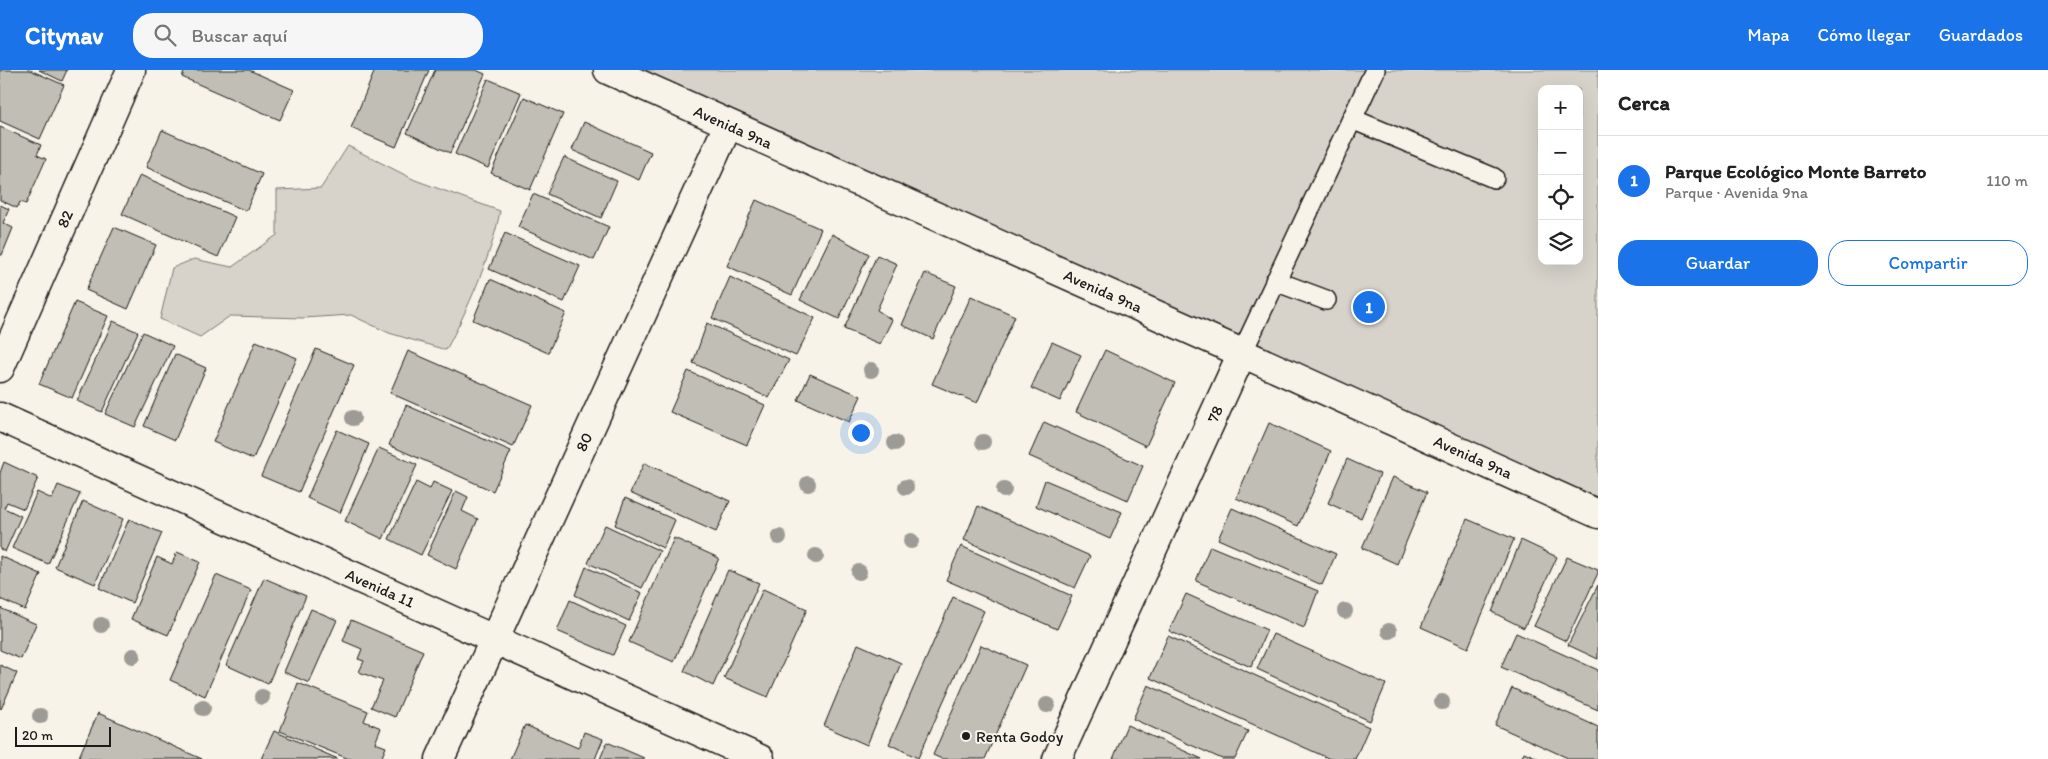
<!DOCTYPE html>
<html lang="es">
<head>
<meta charset="utf-8">
<style>
	:root { --surface:#fff; --page:#f6f6f6; --text:#222; --muted:#767676; --line:#e0e0e0; --accent:#1a73e8 }
	body { margin:0; font-family:Itim,sans-serif; background:var(--page); color:var(--text) }
	.controls { position:absolute; right:15px; top:15px; display:grid; overflow:hidden; border-radius:10px; box-shadow:0 5px 20px #0002 }
	.controls button { width:45px; height:45px; display:grid; place-items:center; padding:0; border:0; border-bottom:1px solid var(--line); background:var(--surface); color:var(--text); font:25px sans-serif }
	.scale { position:absolute; left:15px; bottom:12px; width:96px; box-sizing:border-box; padding-left:5px; border:2px solid #1c1c1c; border-top:0; font-size:14px; line-height:18px; white-space:nowrap; color:#1c1c1c; -webkit-text-stroke:4px #f7f3e8; paint-order:stroke }
	.you { position:absolute; left:860px; top:362px; width:18px; height:18px; margin:-12px; border:4px solid #fff; border-radius:50%; background:#1a73e8; box-shadow:0 0 0 8px #1a73e833 }
	.badge { display:grid; place-items:center; width:32px; height:32px; border-radius:50%; background:var(--accent); color:#fff; font-size:16px; font-weight:700 }
	.pin { position:absolute; translate:-50% -50%; border:2px solid #fff; box-shadow:0 1px 5px #0006 }
	.list { margin:0; padding:0; list-style:none }
	h2 { display:flex; justify-content:space-between; align-items:center; height:65px; margin:0; padding:0 20px; font-size:21px }
	h2 small { font-size:16px; font-weight:400; color:var(--muted) }
	.list li { display:grid; grid-template-columns:32px 1fr auto; gap:15px; align-items:center; box-sizing:border-box; height:90px; padding:0 20px; border-top:1px solid var(--line) }
	.list b { display:block; font-size:19px; white-space:nowrap }
	.list p { margin:0; font-size:16px; white-space:nowrap; color:var(--muted) }
	.list em { font-size:16px; font-style:normal; color:var(--muted) }
	.actions { display:flex; gap:10px; padding:15px 20px }
	.actions a { flex:1; padding:11px 0; border:1px solid var(--accent); border-radius:20px; text-align:center; font-size:18px; color:var(--accent) }
	.actions .main { background:var(--accent); color:#fff }
	.icon { flex:none; width:28px; height:28px; fill:none; stroke:currentColor; stroke-width:2; stroke-linecap:round; stroke-linejoin:round }
	.map { position:relative; flex:none; width:1598px; height:689px; overflow:hidden }
	header { display:flex; align-items:center; gap:30px; box-sizing:border-box; height:70px; padding:0 25px; background:var(--accent); color:#fff }
	header strong { font-size:24px }
	nav { display:flex; gap:28px; margin-inline-start:auto; font-size:18px }
	.search { width:350px; height:45px; background:var(--page); display:flex; align-items:center; gap:12px; box-sizing:border-box; padding:0 18px; border-radius:20px; color:var(--muted); font-size:19px }
	main { display:flex }
	aside { flex:1; background:var(--surface) }
	.map>svg:first-child { display:block }
	.green { fill:#d7d3cb; stroke:#7a7874; fill-rule:evenodd }
	.building { fill:#c0beb5; stroke:#1c1c1c }
	.lines { fill:none; stroke-linecap:round; stroke-linejoin:round }
	.lane-casing { stroke:#1c1c1c; stroke-width:22 }
	.street-casing { stroke:#1c1c1c; stroke-width:31 }
	.secondary-casing { stroke:#1c1c1c; stroke-width:31 }
	.lane { stroke:#f7f3e8; stroke-width:19 }
	.street { stroke:#f7f3e8; stroke-width:28 }
	.secondary { stroke:#f7f3e8; stroke-width:28 }
	.tree { fill:#9d9b95 }
	.poi-dot { fill:#1c1c1c; stroke:#f7f3e8; stroke-width:2 }
	.labels { text-anchor:middle; dominant-baseline:central; stroke-width:4; stroke-linejoin:round; paint-order:stroke }
	.street-label { font-size:16px; fill:#1c1c1c; stroke:#f7f3e8 }
	.poi-label { font-size:16px; fill:#1c1c1c; stroke:#f7f3e8; text-anchor:start }
</style>
</head>
<body>
<header>
<strong>Citynav</strong>
<div class="search"><svg class="icon" aria-label="search" viewBox="0 0 24 24"><circle cx="10" cy="10" r="6"/><path d="M15 15l6 6"/></svg>Buscar aquí</div>
<nav><a>Mapa</a><a>Cómo llegar</a><a>Guardados</a></nav>
</header>
<main>
<div class="map">
<svg width="1598" height="689" viewBox="0 0 1598 689">
	<rect width="100%" height="100%" fill="#f7f3e8"/>
	<filter id="ink" filterUnits="userSpaceOnUse"><feTurbulence type="fractalNoise" baseFrequency=".02" numOctaves="2"/><feDisplacementMap in="SourceGraphic" scale="10" xChannelSelector="R" yChannelSelector="G"/><feConvolveMatrix kernelMatrix="1 2 1 2 8 2 1 2 1" color-interpolation-filters="sRGB"/></filter>
	<g filter="url(#ink)">
		<!-- green -->
		<g class="green">
			<path d="M608,0h990v444zM1542,19h37v172h-37z"/>
			<path d="M348,76l67,34 85,31c-8,44 -33,100 -54,139l-57,-17 -38,-18 -48,3 -73,-2 -30,21 -40,-18 12,-51 22,-9 38,8 45,-32v-45l44,-2z"/>
		</g>
		<!-- building -->
		<g class="building">
			<polygon points="0,0 30,0 64,15 40,69 0,51"/>
			<polygon points="39,0 67,0 62,11"/>
			<polygon points="185,0 249,0 294,20 280,50 182,7"/>
			<polygon points="375,0 429,0 396,77 351,58"/>
			<polygon points="435,0 476,0 485,4 450,83 407,63"/>
			<polygon points="488,9 521,23 488,98 455,84"/>
			<polygon points="524,27 563,44 530,120 491,103"/>
			<polygon points="584,52 651,82 639,110 572,80"/>
			<polygon points="0,57 41,75 37,85 46,89 26,134 20,132 17,138 0,130"/>
			<polygon points="162,60 262,104 246,141 146,97"/>
			<polygon points="564,87 617,111 601,148 547,124"/>
			<polygon points="140,105 235,147 218,187 122,144"/>
			<polygon points="533,124 609,157 594,190 518,157"/>
			<polygon points="756,130 821,159 792,225 727,196"/>
			<polygon points="0,135 9,139 3,153 13,158 2,185 0,185"/>
			<polygon points="114,157 156,175 128,239 86,220"/>
			<polygon points="505,163 580,196 564,232 489,199"/>
			<polygon points="832,164 869,184 839,249 800,230"/>
			<polygon points="877,185 897,194 877,240 892,250 880,274 844,259"/>
			<polygon points="925,203 956,216 933,269 902,255"/>
			<polygon points="730,207 815,248 796,286 712,248"/>
			<polygon points="490,209 566,243 548,283 473,250"/>
			<polygon points="971,226 1015,246 977,333 932,314"/>
			<polygon points="75,232 108,246 72,328 39,314"/>
			<polygon points="113,251 138,262 102,342 77,331"/>
			<polygon points="707,253 789,290 769,328 693,293"/>
			<polygon points="143,262 173,276 135,357 105,344"/>
			<polygon points="256,271 297,288 253,389 213,372"/>
			<polygon points="1052,272 1081,285 1060,331 1031,318"/>
			<polygon points="316,279 354,295 299,422 261,406"/>
			<polygon points="1105,280 1175,313 1146,376 1076,342"/>
			<polygon points="408,281 532,335 513,377 390,323"/>
			<polygon points="175,284 206,298 175,370 144,356"/>
			<polygon points="688,301 765,335 747,375 670,342"/>
			<polygon points="810,304 861,326 849,352 798,330"/>
			<polygon points="406,335 511,381 493,421 389,375"/>
			<polygon points="1044,352 1143,396 1128,430 1029,386"/>
			<polygon points="1269,353 1331,381 1298,456 1236,428"/>
			<polygon points="337,360 369,374 340,443 307,428"/>
			<polygon points="379,378 417,395 383,469 345,451"/>
			<polygon points="1347,389 1380,404 1361,448 1328,433"/>
			<polygon points="4,392 38,408 24,439 7,432 4,438 21,446 5,482 0,479 0,403"/>
			<polygon points="644,393 730,431 716,462 630,423"/>
			<polygon points="1393,407 1427,422 1397,494 1362,478"/>
			<polygon points="1045,410 1122,442 1110,469 1036,436"/>
			<polygon points="416,412 430,419 433,412 452,421 421,485 389,469"/>
			<polygon points="58,415 80,424 48,494 12,478 37,422 52,429"/>
			<polygon points="456,421 468,427 462,441 478,449 456,499 427,485"/>
			<polygon points="625,428 675,450 663,478 615,455"/>
			<polygon points="83,431 123,449 95,514 55,497"/>
			<polygon points="978,436 1090,486 1075,518 964,470"/>
			<polygon points="1232,438 1336,484 1322,515 1218,469"/>
			<polygon points="129,449 162,463 132,533 99,518"/>
			<polygon points="1467,449 1514,469 1468,578 1421,557"/>
			<polygon points="605,455 660,481 642,518 588,493"/>
			<polygon points="674,468 719,488 674,592 629,572"/>
			<polygon points="1521,470 1557,487 1524,558 1492,542"/>
			<polygon points="961,476 1072,526 1057,559 946,510"/>
			<polygon points="1210,476 1318,521 1304,558 1196,511"/>
			<polygon points="177,482 200,492 168,565 131,549 157,487 172,494"/>
			<polygon points="0,486 41,504 25,540 0,529"/>
			<polygon points="1567,487 1598,500 1598,503 1566,571 1534,556"/>
			<polygon points="586,497 642,523 629,551 575,525"/>
			<polygon points="728,500 759,513 713,616 684,601"/>
			<polygon points="216,505 251,520 205,626 170,610"/>
			<polygon points="264,508 306,526 268,614 226,595"/>
			<polygon points="1598,515 1598,589 1568,575"/>
			<polygon points="763,519 807,539 768,627 724,608"/>
			<polygon points="1186,524 1267,560 1251,597 1169,561"/>
			<polygon points="953,527 984,541 918,688 889,674"/>
			<polygon points="570,530 626,556 613,585 557,561"/>
			<polygon points="0,538 36,554 21,589 0,580"/>
			<polygon points="311,539 337,550 309,613 284,602"/>
			<polygon points="351,550 423,581 395,647 371,637 383,611 359,602 364,591 358,589 362,579 343,571"/>
			<polygon points="1516,563 1598,600 1598,640 1501,597"/>
			<polygon points="1273,564 1386,614 1370,651 1257,599"/>
			<polygon points="1168,566 1369,657 1355,689 1330,689 1150,608"/>
			<polygon points="858,574 901,593 867,675 824,656"/>
			<polygon points="981,575 1026,595 985,689 942,689 933,685"/>
			<polygon points="0,595 17,603 1,639 0,638"/>
			<polygon points="298,613 368,641 364,651 381,658 375,673 386,677 381,689 349,689 280,661"/>
			<polygon points="1148,615 1248,661 1235,689 1222,689 1133,649"/>
			<polygon points="1512,618 1598,657 1598,689 1570,689 1495,655"/>
			<polygon points="98,643 202,689 78,689"/>
			<polygon points="525,655 578,678 584,662 603,669 595,689 510,689"/>
			<polygon points="1127,655 1202,689 1113,689"/>
			<polygon points="274,661 338,689 261,689"/>
			<polygon points="607,672 644,688 644,689 600,689"/>
			<polygon points="1524,682 1540,689 1521,689"/>
		</g>
		<g class="lines">
			<defs>
				<g id="lane">
					<polyline points="1352,49 1494,108"/>
					<polyline points="1275,211 1326,230"/>
					<polyline points="1242,283 1375,0"/>
				</g>
				<g id="street">
					<polyline points="0,298 131,0"/>
					<polyline points="0,347 760,689"/>
					<polyline points="440,689 728,55"/>
					<polyline points="1057,689 1242,283"/>
				</g>
				<polyline id="secondary" points="608,0 1242,283 1598,444"/>
			</defs>
			<!-- lane casing -->
			<use href="#lane" class="lane-casing"/>
			<!-- street casing -->
			<use href="#street" class="street-casing"/>
			<!-- secondary casing -->
			<use href="#secondary" class="secondary-casing"/>
			<!-- lane -->
			<use href="#lane" class="lane"/>
			<!-- street -->
			<use href="#street" class="street"/>
			<!-- secondary -->
			<use href="#secondary" class="secondary"/>
		</g>
		<!-- trees -->
		<g class="tree">
			<circle cx="871" cy="300" r="8"/>
			<circle cx="353" cy="348" r="8"/>
			<circle cx="983" cy="372" r="8"/>
			<circle cx="895" cy="373" r="8"/>
			<circle cx="808" cy="414" r="8"/>
			<circle cx="906" cy="417" r="8"/>
			<circle cx="1004" cy="420" r="8"/>
			<circle cx="779" cy="467" r="8"/>
			<circle cx="911" cy="471" r="8"/>
			<circle cx="816" cy="486" r="8"/>
			<circle cx="859" cy="502" r="8"/>
			<circle cx="1345" cy="541" r="8"/>
			<circle cx="101" cy="555" r="8"/>
			<circle cx="1389" cy="561" r="8"/>
			<circle cx="133" cy="586" r="8"/>
			<circle cx="262" cy="627" r="8"/>
			<circle cx="1442" cy="632" r="8"/>
			<circle cx="1047" cy="635" r="8"/>
			<circle cx="203" cy="638" r="8"/>
			<circle cx="40" cy="646" r="8"/>
		</g>
	</g>
	<!-- markers -->
	<circle class="poi-dot" cx="966" cy="666" r="5"/>
	<g class="labels">
		<!-- street labels -->
		<g class="street-label">
			<text transform="translate(733 57) rotate(24)">Avenida 9na</text>
			<text transform="translate(65 149) rotate(-66)">82</text>
			<text transform="translate(1103 221) rotate(24)">Avenida 9na</text>
			<text transform="translate(1215 344) rotate(-65)">78</text>
			<text transform="translate(584 372) rotate(-65)">80</text>
			<text transform="translate(1473 387) rotate(24)">Avenida 9na</text>
			<text transform="translate(380 518) rotate(24)">Avenida 11</text>
		</g>
		<!-- poi labels -->
		<g class="poi-label">
			<text x="976" y="666">Renta Godoy</text>
		</g>
	</g>
</svg>
<div class="controls">
<button>+</button>
<button>−</button>
<button><svg class="icon" aria-label="locate" viewBox="0 0 24 24"><circle cx="12" cy="12" r="6"/><path d="M12 2v4M12 18v4M2 12h4M18 12h4"/></svg></button>
<button><svg class="icon" aria-label="layers" viewBox="0 0 24 24"><path d="M12 4l9 5-9 5-9-5zM3 14l9 5 9-5"/></svg></button>
</div>
<div class="scale">20 m</div>
<div class="you"></div>
<div class="pin badge" style="left:1369px;top:237px">1</div>
</div>
<aside>
<h2>Cerca<small></small></h2>
<ul class="list">
<li><span class="badge">1</span><div><b>Parque Ecológico Monte Barreto</b><p>Parque · Avenida 9na</p></div><em>110 m</em></li>
</ul>
<div class="actions"><a class="main">Guardar</a><a>Compartir</a></div>
</aside>
</main>
</body>
</html>
